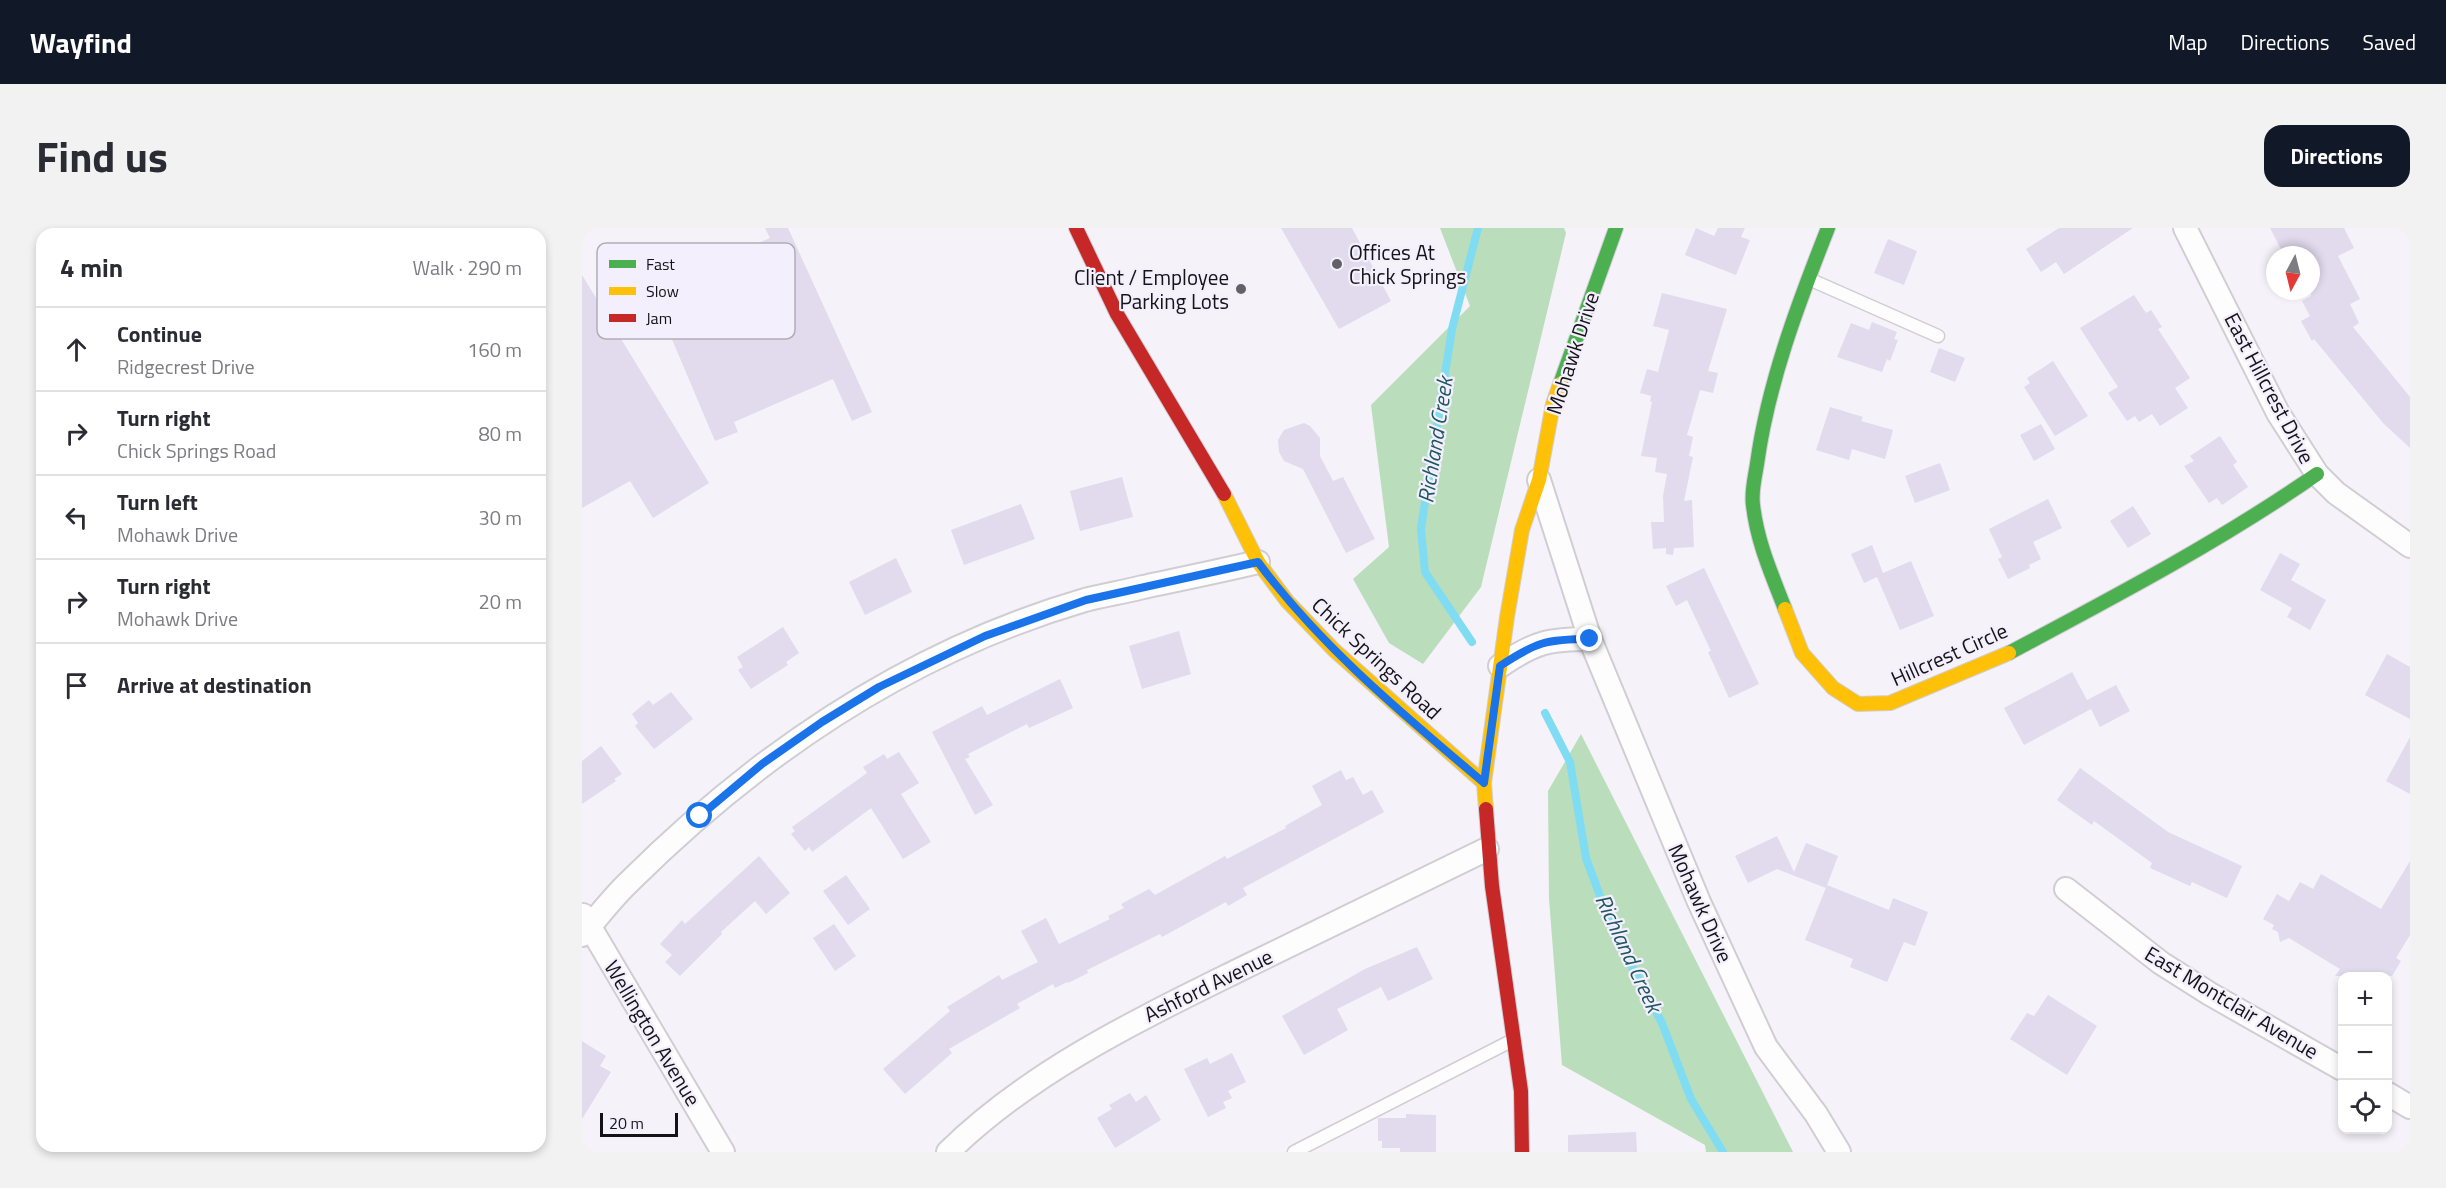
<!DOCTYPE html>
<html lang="en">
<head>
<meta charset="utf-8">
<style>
	:root { --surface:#fff; --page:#f2f2f3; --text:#2b2b33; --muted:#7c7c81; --line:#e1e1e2; --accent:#111827 }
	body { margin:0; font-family:"Titillium Web",sans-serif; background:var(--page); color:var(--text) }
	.controls { position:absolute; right:18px; bottom:18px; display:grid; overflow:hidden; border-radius:12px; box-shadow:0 3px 9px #0003 }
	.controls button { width:54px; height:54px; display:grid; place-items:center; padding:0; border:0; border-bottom:2px solid var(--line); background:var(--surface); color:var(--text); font:30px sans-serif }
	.compass { position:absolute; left:1684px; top:18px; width:54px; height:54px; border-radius:50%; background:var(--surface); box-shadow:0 3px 9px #0003; rotate:187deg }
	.scale { position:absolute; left:18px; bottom:15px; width:78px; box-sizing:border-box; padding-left:6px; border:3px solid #151317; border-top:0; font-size:16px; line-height:21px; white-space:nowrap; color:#151317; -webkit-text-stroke:4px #f4effc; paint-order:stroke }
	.stop { position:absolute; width:18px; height:18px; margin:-14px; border:4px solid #1a73e8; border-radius:50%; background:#fff }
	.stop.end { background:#1a73e8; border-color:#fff; box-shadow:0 2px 6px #0008 }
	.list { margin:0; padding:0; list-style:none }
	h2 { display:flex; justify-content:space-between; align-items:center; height:78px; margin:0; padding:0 24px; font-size:26px }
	h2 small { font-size:20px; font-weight:400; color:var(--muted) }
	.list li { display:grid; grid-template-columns:39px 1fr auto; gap:18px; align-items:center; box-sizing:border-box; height:84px; padding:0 24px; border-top:2px solid var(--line) }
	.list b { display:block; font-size:22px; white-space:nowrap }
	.list p { margin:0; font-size:20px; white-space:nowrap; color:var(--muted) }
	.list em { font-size:20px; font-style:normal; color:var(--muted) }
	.icon { flex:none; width:33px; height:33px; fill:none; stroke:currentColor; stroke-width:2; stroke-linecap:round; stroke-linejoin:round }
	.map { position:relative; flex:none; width:1828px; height:924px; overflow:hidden; border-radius:18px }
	header { display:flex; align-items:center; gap:36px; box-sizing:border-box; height:84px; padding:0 30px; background:var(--accent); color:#fff }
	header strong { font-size:28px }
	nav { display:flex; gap:33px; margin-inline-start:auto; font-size:21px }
	.intro { display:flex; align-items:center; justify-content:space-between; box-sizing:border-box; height:144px; padding:0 36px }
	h1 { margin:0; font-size:42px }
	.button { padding:15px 27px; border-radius:18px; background:var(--accent); color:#fff; font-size:21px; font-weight:700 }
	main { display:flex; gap:36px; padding:0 36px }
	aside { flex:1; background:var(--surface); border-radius:18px; box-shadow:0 3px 9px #0003 }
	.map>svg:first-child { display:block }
	.forest { fill:#badebb }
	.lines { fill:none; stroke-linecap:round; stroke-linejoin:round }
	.stream { stroke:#7fdcf2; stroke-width:8 }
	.building { fill:#e2daed }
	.lane-casing { stroke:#d0ced4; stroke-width:15 }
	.street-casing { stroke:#d0ced4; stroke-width:26 }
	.fast-casing { stroke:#d0ced4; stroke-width:16 }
	.slow-casing { stroke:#d0ced4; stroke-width:16 }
	.jam-casing { stroke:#d0ced4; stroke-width:16 }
	.lane { stroke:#fefdfe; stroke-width:12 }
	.street { stroke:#fefdfe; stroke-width:22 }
	.fast { stroke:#4caf50; stroke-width:14 }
	.slow { stroke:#ffc107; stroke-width:14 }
	.jam { stroke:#c62828; stroke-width:14 }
	.route { stroke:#1a73e8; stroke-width:8 }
	.poi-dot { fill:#636166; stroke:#f4effc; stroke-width:2 }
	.labels { text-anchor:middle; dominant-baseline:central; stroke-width:4.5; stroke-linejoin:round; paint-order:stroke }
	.poi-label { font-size:21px; fill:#151317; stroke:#f4effc; text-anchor:start }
	.street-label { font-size:21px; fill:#151317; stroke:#f4effc }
	.water-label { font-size:22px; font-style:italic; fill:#1f5662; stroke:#f4effc }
	.key { fill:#f4effc; stroke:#b1adb7; stroke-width:1.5 }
	.key-label { font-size:16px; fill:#151317 }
</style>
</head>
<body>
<header>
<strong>Wayfind</strong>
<nav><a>Map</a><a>Directions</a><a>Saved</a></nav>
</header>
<div class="intro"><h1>Find us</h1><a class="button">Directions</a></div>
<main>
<aside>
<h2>4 min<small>Walk · 290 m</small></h2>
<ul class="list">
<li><svg class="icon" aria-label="ahead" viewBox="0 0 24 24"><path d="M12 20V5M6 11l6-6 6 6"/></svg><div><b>Continue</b><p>Ridgecrest Drive</p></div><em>160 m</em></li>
<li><svg class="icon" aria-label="right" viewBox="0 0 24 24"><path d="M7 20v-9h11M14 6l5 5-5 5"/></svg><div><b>Turn right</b><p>Chick Springs Road</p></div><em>80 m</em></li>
<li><svg class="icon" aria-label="left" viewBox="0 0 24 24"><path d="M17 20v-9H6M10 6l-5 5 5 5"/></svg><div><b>Turn left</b><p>Mohawk Drive</p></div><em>30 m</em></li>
<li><svg class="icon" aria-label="right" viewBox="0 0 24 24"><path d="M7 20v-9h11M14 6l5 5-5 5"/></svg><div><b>Turn right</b><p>Mohawk Drive</p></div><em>20 m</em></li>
<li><svg class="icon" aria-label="arrive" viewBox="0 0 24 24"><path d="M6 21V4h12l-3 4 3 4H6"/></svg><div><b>Arrive at destination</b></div></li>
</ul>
</aside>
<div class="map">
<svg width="1828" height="924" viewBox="0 0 1828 924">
	<rect width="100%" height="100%" fill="#f5f2f9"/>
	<!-- forest -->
	<g class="forest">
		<polygon points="858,0 982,0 984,5 899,359 841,436 807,415 771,351 807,319 789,177 888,78"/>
		<polygon points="999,506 1211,924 1124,924 1123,917 980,837 967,671 966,563"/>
	</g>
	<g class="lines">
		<!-- stream -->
		<g class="stream">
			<polyline points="890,414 843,344 839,300 870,101 896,0"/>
			<polyline points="963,485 988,534 1004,630 1031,703 1080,795 1109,871 1141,924"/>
		</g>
	</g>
	<!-- building -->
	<g class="building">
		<polygon points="183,0 206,0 290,184 270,193 251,151 152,194 156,204 133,213 70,64 115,45 114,43 188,10"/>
		<polygon points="699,0 770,0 809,73 757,101"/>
		<polygon points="1114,0 1132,8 1136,0 1163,0 1159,9 1168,12 1154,47 1103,27"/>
		<polygon points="1477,0 1551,0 1482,46 1474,34 1459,44 1444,21"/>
		<polygon points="1688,0 1762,0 1772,20 1756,28 1778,71 1768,76 1777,95 1771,99 1828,169 1828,220 1801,195 1732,111 1730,113 1719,93 1728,88 1720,73 1729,68 1729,27 1702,27"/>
		<polygon points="1306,11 1335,23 1322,57 1292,45"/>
		<polygon points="0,47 127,255 71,290 48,253 0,280"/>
		<polygon points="1080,65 1145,81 1126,143 1136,145 1131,165 1118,162 1105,207 1111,209 1107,228 1111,229 1102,273 1110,272 1112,319 1092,320 1091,327 1084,326 1084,320 1071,321 1069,294 1082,294 1081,268 1085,246 1073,244 1075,230 1059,228 1070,174 1068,173 1069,168 1058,165 1065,141 1076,144 1087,102 1071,98"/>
		<polygon points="1552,67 1564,85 1569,82 1580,99 1576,101 1608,150 1593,160 1606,180 1578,198 1570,186 1557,194 1553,188 1545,193 1526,165 1536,159 1498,100"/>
		<polygon points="1290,94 1315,104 1312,111 1316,112 1308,133 1305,131 1300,144 1255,129 1269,95 1287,102"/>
		<polygon points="1357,120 1383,130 1373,154 1348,144"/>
		<polygon points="1471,133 1506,188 1473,208 1442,159 1448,155 1445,150"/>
		<polygon points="1248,179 1281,189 1279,193 1311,202 1303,231 1270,221 1267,232 1234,222"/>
		<polygon points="722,195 728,198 738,210 738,228 751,253 761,249 793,311 764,325 721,241 702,233 697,224 696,212 702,202"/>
		<polygon points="1459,196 1473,221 1452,233 1438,207"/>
		<polygon points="1638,208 1655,234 1651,237 1666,259 1640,277 1635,270 1627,275 1602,238 1612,233 1608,228"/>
		<polygon points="1358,235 1368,262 1333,275 1323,248"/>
		<polygon points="540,249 551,289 498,303 488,263"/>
		<polygon points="1466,271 1480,300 1451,314 1459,331 1447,337 1448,340 1426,351 1416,331 1420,329 1407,301"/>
		<polygon points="439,276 453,311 382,337 369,302"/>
		<polygon points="1551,278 1569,306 1546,320 1528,293"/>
		<polygon points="1290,317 1301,345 1329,333 1352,388 1318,402 1295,349 1282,355 1269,326"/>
		<polygon points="1698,325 1718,336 1709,352 1744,372 1728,402 1705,389 1710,380 1678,362"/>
		<polygon points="314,330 330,364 283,387 267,354"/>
		<polygon points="1122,340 1177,456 1147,470 1126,424 1129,423 1105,372 1094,378 1084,358"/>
		<polygon points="201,399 217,425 204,434 206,437 169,461 156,442 161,439 155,429"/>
		<polygon points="597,403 609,446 560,461 547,418"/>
		<polygon points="1805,426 1828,439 1828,491 1783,467"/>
		<polygon points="1490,444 1505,472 1534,457 1548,483 1518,499 1509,481 1442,517 1422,480"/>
		<polygon points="478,451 491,480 447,500 445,496 386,526 388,529 383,531 411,577 393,587 350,504 400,478 405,487"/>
		<polygon points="89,464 111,491 72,521 53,498 56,495 50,486 67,472 71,477"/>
		<polygon points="1828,509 1828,566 1804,553"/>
		<polygon points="19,518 40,546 32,551 34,553 0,576 0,533"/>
		<polygon points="317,524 337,555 319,566 349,614 321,631 289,580 230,624 227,619 223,623 209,606 213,603 210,599 285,545 281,539 302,526 305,531"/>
		<polygon points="1498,540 1586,604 1660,638 1645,670 1610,654 1608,658 1568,640 1570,635 1512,593 1510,597 1475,572"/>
		<polygon points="759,542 764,552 771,549 781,567 790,562 802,584 661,660 665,667 646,678 644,674 580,709 578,706 505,742 506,745 486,755 485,754 473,760 471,756 435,776 438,780 367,821 370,825 323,866 301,841 368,783 365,779 417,747 420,752 456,734 439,703 464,690 477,716 528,691 526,688 542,680 539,676 567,661 573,667 643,628 645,631 704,600 703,598 740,577 730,558"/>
		<polygon points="1195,608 1212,644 1224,615 1256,628 1244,660 1195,641 1166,655 1153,628"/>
		<polygon points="177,628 208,665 184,686 173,673 139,704 140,706 98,748 83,734 90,727 78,716 100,692 103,696"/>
		<polygon points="1828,633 1828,707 1814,730 1819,733 1810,748 1753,748 1758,741 1707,710 1698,714 1696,704 1690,701 1692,697 1681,691 1695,666 1707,673 1718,654 1731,661 1739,646 1799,681"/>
		<polygon points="264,647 288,681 266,697 241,663"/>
		<polygon points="1245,657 1307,682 1311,670 1346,684 1333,718 1322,714 1305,754 1268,739 1271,731 1223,712"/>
		<polygon points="252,696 274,728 253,743 231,710"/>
		<polygon points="835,719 851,751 806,773 799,759 755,781 766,802 722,827 700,788 783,741"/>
		<polygon points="1466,767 1515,798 1485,847 1428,811 1445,785 1452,788"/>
		<polygon points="0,813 24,828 18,838 29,844 0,891"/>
		<polygon points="650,825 664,854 646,863 650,870 641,874 644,880 626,889 602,841 625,830 628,836"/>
		<polygon points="548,865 554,874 564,867 579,892 533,920 515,890 530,881 527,877"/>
		<polygon points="824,886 854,887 854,924 818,924 818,920 800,920 800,913 796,913 796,890 824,890"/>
		<polygon points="1054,904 1055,924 986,924 986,907"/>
	</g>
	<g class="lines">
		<defs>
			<g id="lane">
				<polyline points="1227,51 1356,108"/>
				<polyline points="712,924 931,812"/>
			</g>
			<g id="street">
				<polyline points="1603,0 1696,185 1735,246 1754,265 1828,318"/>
				<polyline points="957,252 1008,411 1117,674 1184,819 1234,886 1257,924"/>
				<path d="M918,438c35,-24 49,-27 90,-27"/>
				<polyline points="1484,661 1579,735 1628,766 1760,841"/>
				<polyline points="1,687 141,924"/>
				<path d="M0,707c16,-18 31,-38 48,-54 129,-128 280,-230 455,-281 19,-5 39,-8 58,-13 38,-8 77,-16 115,-25"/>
				<polyline points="1806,866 1828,879"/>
				<path d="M366,924c83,-81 188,-131 291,-182 83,-40 165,-81 248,-121"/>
			</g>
			<g id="fast">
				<polyline points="978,156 1034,0"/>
				<path d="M1203,381c-13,-34 -28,-67 -32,-104 -2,-13 2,-28 4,-41 11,-81 41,-160 71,-236"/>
				<path d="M1427,425c105,-56 210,-111 308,-179"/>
			</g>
			<g id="slow">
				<polyline points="642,266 676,334 705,373 752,422 902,555"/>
				<polyline points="1203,381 1220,425 1251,460 1276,476 1308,475 1427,425"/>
				<polyline points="904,581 902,555 925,389 940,302 957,252 971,176 978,156"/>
			</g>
			<g id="jam">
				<polyline points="494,0 535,86 642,266"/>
				<polyline points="904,581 910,658 939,863 940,924"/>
			</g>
		</defs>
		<!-- lane casing -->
		<use href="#lane" class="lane-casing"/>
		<!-- street casing -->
		<use href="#street" class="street-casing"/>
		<!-- fast casing -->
		<use href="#fast" class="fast-casing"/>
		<!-- slow casing -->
		<use href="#slow" class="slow-casing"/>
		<!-- jam casing -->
		<use href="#jam" class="jam-casing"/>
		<!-- lane -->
		<use href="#lane" class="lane"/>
		<!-- street -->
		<use href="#street" class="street"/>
		<!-- fast -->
		<use href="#fast" class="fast"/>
		<!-- slow -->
		<use href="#slow" class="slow"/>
		<!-- jam -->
		<use href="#jam" class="jam"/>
	</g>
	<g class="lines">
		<!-- route -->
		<path class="route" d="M118,588l62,-52 60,-42 57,-35 106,-51 101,-36 172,-38c63,85 146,153 226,221l16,-117c36,-24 47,-27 90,-27"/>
	</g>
	<!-- markers -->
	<g class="poi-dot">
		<circle cx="755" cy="36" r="6"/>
		<circle cx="659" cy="61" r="6"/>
	</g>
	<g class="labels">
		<!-- poi labels -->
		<g class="poi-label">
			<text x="767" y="24">Offices At<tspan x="767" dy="24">Chick Springs</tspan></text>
			<text x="647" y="49" text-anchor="end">Client / Employee<tspan x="647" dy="24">Parking Lots</tspan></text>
		</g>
		<!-- street labels -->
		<g class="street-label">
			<text transform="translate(990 125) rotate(-72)">Mohawk Drive</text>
			<text transform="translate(1688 160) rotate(62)">East Hillcrest Drive</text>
			<text transform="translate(1367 426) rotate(-24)">Hillcrest Circle</text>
			<text transform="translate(795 430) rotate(43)">Chick Springs Road</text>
			<text transform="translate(1119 675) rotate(66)">Mohawk Drive</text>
			<text transform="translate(626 757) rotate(-26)">Ashford Avenue</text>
			<text transform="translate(1650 774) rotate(31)">East Montclair Avenue</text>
			<text transform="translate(71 805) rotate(59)">Wellington Avenue</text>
		</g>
		<!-- water labels -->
		<g class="water-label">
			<text transform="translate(853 212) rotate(-81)">Richland Creek</text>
			<text transform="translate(1047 725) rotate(65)">Richland Creek</text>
		</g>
	</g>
	<!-- legend -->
	<rect x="15" y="15" width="198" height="96" rx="9" class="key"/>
	<rect x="27" y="32" width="27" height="8" fill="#4caf50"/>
	<rect x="27" y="59" width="27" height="8" fill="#ffc107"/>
	<rect x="27" y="86" width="27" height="8" fill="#c62828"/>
	<g class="key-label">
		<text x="64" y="42">Fast</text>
		<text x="64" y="69">Slow</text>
		<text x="64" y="96">Jam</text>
	</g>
</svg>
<div class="controls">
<button>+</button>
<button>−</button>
<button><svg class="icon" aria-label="locate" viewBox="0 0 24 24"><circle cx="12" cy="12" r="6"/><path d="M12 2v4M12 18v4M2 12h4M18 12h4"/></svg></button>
</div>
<svg class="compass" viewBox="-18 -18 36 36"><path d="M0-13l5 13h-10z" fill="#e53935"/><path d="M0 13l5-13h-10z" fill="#7c7c81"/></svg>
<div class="scale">20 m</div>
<div class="stop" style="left:118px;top:588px"></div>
<div class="stop end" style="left:1008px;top:411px"></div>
</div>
</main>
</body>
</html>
